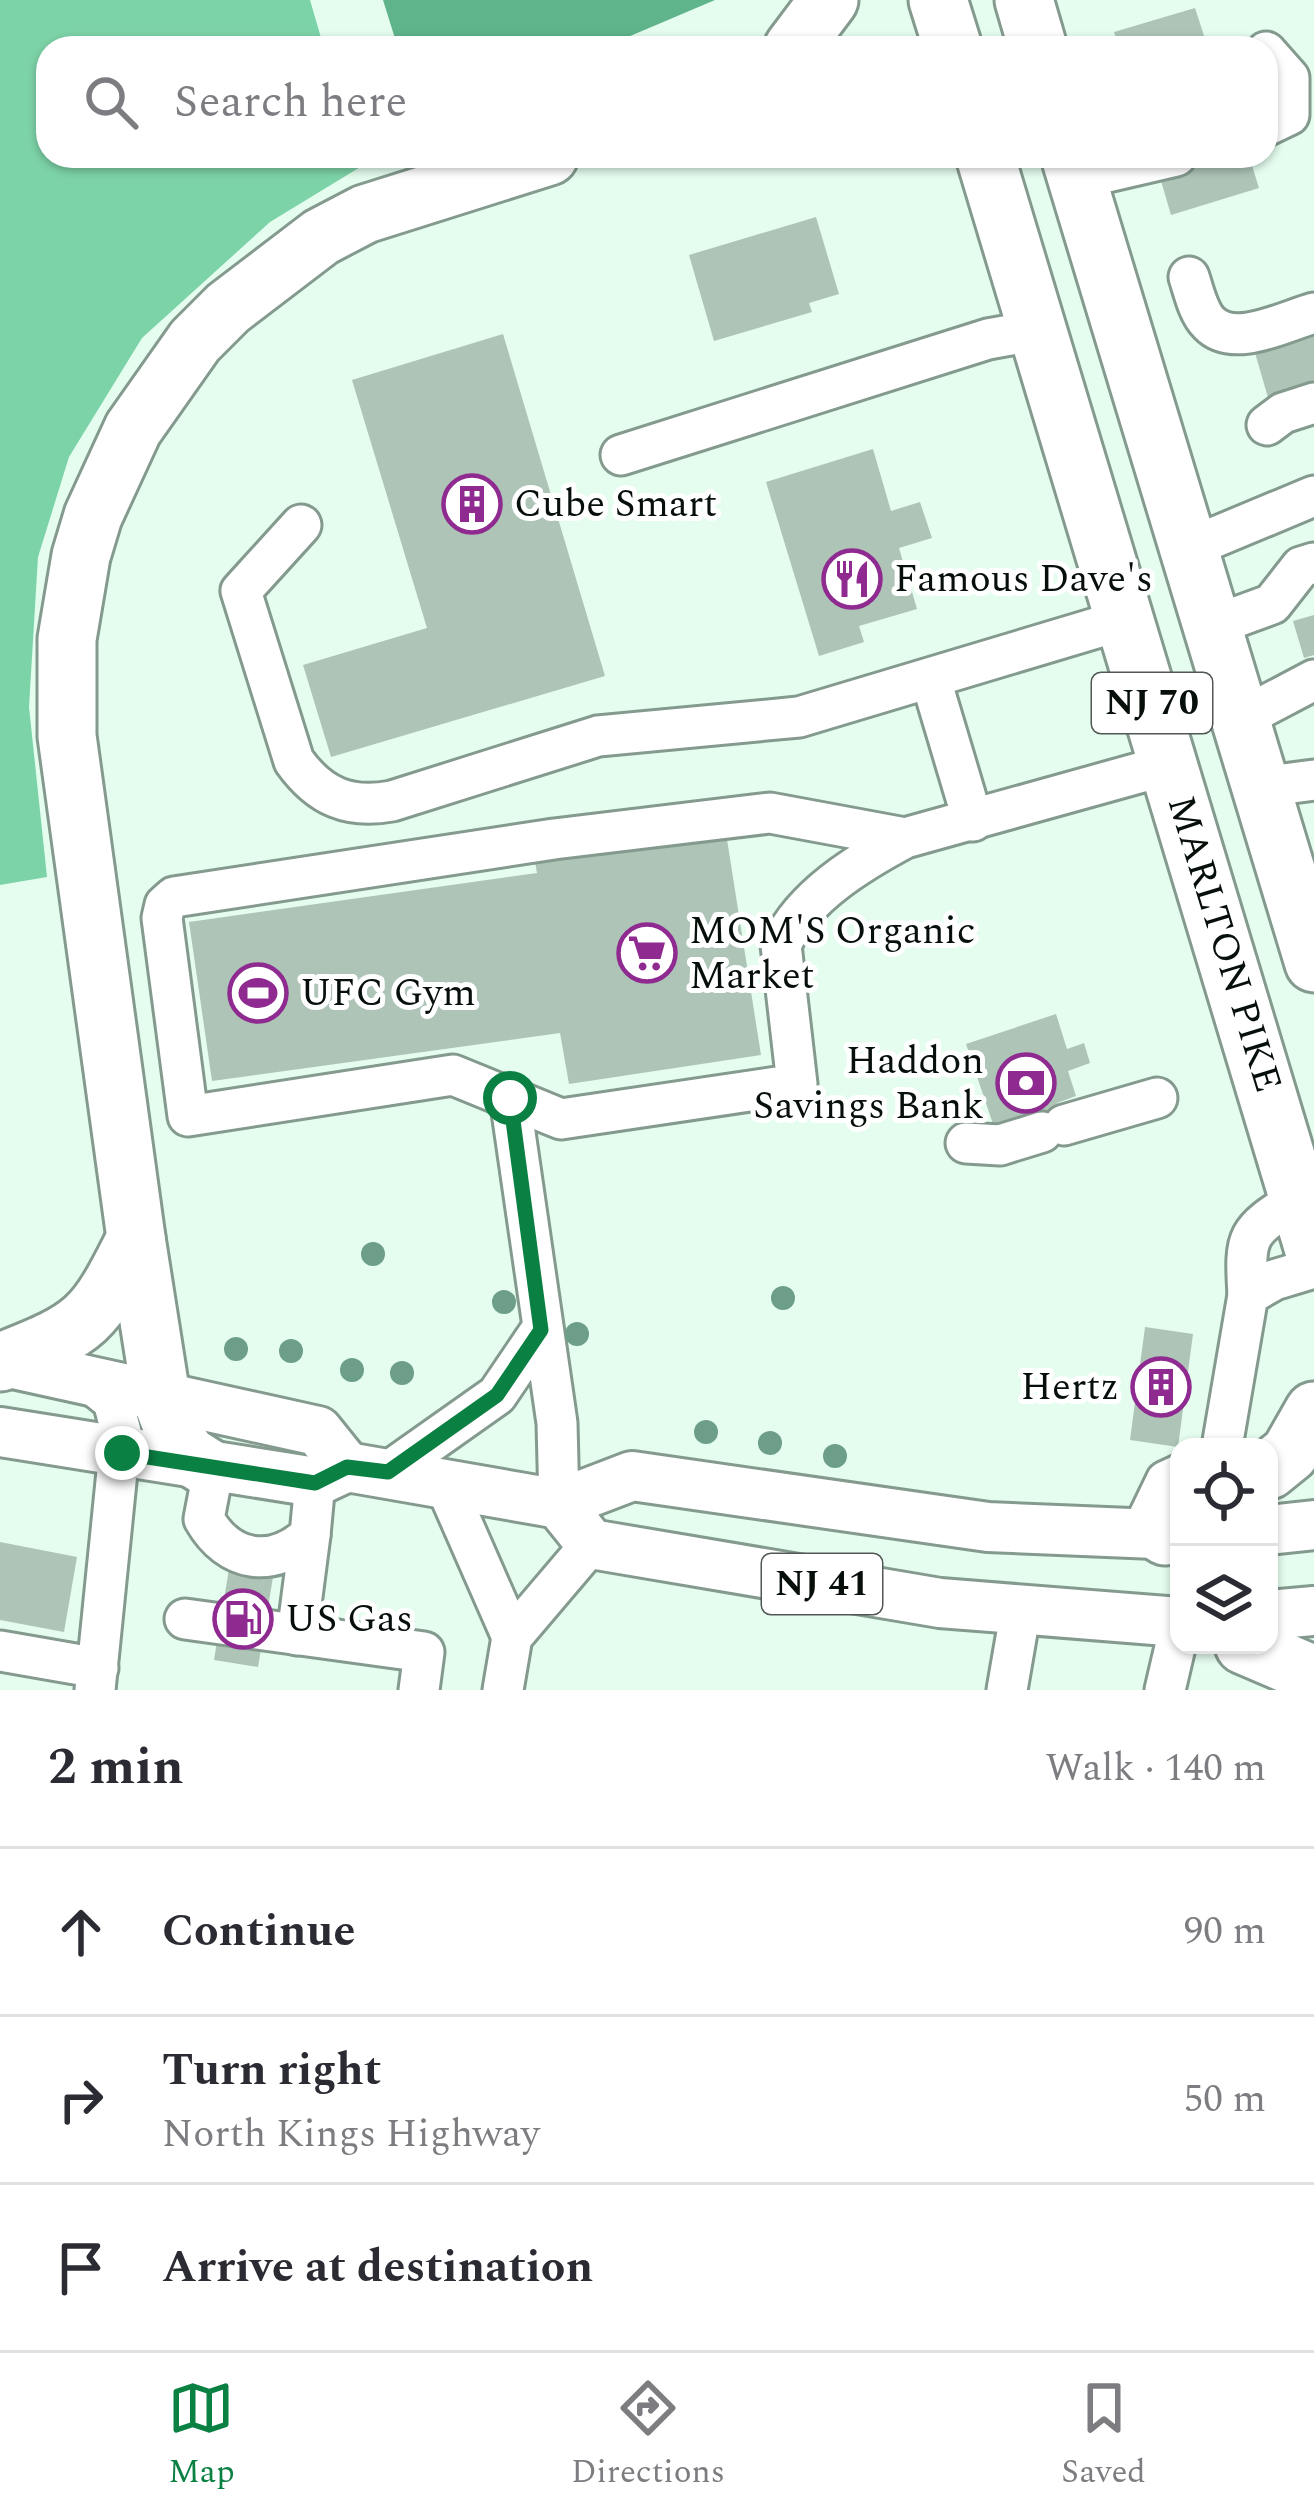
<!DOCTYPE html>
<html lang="en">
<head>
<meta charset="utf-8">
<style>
	:root { --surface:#fff; --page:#f7f7f7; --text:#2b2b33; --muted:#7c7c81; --line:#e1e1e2; --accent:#0b8043 }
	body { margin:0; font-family:Spectral,serif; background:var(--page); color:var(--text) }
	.controls { position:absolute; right:36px; bottom:36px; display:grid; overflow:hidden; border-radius:24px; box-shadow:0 3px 9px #0004 }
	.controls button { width:108px; height:108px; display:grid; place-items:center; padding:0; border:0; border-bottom:3px solid var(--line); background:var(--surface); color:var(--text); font:60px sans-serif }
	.stop { position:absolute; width:36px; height:36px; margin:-27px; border:9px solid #0b8043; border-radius:50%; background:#fff }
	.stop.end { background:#0b8043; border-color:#fff; box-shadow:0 3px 12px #0008 }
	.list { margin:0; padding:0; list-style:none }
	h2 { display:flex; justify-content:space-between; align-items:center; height:156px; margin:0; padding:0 48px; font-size:51px }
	h2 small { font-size:39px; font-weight:400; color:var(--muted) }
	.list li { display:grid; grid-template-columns:78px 1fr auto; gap:36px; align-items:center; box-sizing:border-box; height:168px; padding:0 48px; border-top:3px solid var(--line) }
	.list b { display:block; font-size:45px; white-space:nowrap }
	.list p { margin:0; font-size:39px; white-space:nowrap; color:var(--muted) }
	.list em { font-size:39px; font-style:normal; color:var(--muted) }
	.icon { flex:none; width:66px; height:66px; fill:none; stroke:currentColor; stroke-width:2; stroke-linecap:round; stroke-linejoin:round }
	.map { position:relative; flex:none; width:1314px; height:1690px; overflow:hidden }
	.search { position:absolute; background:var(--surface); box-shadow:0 3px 9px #0004; left:36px; right:36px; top:36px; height:132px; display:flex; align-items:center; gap:30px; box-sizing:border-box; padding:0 42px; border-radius:36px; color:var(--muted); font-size:45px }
	.sheet { height:660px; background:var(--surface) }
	nav { display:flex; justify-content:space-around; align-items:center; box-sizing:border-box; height:168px; border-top:3px solid var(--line); background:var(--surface); font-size:33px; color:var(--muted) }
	nav a { display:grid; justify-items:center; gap:6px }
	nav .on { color:var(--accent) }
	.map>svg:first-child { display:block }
	.forest { fill:#7dd3a8 }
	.water { fill:#5fb48b }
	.building { fill:#adc4b7 }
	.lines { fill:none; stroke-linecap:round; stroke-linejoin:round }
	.minor-casing { stroke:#849a8e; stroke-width:45 }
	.major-casing { stroke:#849a8e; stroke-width:54 }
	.highway-casing { stroke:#849a8e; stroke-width:63 }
	.minor { stroke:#fff; stroke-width:39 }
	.major { stroke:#fff; stroke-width:48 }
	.highway { stroke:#fff; stroke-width:57 }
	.tree { fill:#6c9e89 }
	.route { stroke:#0b8043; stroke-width:15 }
	.labels { text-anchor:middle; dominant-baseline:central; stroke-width:10; stroke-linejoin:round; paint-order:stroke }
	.shield { fill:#fff; stroke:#515754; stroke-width:3 }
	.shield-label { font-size:36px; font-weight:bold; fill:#070f0a }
	.poi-label { font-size:39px; fill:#070f0a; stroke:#fff; text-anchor:start }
	.street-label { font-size:39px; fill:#070f0a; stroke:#fff }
</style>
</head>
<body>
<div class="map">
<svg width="1314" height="1690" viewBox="0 0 1314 1690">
	<rect width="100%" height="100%" fill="#e4fdef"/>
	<!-- forest -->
	<polygon class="forest" points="0,0 310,0 324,48 48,48 48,156 358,156 362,166 270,222 142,338 69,457 38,557 29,707 47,877 0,885"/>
	<!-- water -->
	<polygon class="water" points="383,0 715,0 602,48 398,48"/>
	<!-- building -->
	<g class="building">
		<polygon points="1195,8 1208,48 1119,48 1114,32"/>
		<polygon points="1217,156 1249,156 1259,188 1171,215 1159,174"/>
		<polygon points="816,217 839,294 809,303 812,312 714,341 689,255"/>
		<polygon points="1314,328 1314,388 1269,401 1253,346"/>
		<polygon points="503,334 605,676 331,757 303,665 427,628 352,380"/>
		<polygon points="873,449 891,511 920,502 932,538 899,548 917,609 859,626 864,642 819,656 766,482"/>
		<polygon points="1314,615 1314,655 1304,658 1293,621"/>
		<polygon points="726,833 761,1055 569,1084 560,1033 212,1081 189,922 537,873 535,862"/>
		<polygon points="1056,1014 1067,1049 1084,1043 1090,1063 1068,1071 1076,1096 1057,1103 1067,1133 995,1130 966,1044"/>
		<polygon points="1145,1327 1193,1334 1178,1447 1130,1440"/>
		<polygon points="0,1542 77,1557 64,1632 0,1620"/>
		<polygon points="229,1569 273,1577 258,1667 214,1660"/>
	</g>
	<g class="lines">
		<defs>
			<g id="minor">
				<polyline points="1266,52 1289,78 1289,115 1266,126"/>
				<polyline points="1077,179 1176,156"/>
				<path d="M1189,277c5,15 9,35 20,46 25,26 76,-2 105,-10"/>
				<polyline points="1267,425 1283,413 1314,403"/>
				<polyline points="621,455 988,339 1038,330"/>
				<path d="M301,525l-60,66 53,170c26,36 55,48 98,40l206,-65 201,-19 327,-98"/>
				<polyline points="1189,548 1314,496"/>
				<polyline points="1212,626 1272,604 1301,567 1314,563"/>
				<polyline points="931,680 973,821"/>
				<polyline points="1240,719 1314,680"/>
				<polyline points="1261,787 1314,780"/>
				<path d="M905,838c-45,24 -102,58 -124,107l16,139 -236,35 -108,-44 -265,41 -26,-198 3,-13 9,-8 380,-58 216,-26 135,25 266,-74"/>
				<polyline points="510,1098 557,1423 559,1504"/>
				<polyline points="1064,1125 1157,1098"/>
				<polyline points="966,1143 1000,1145 1042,1132"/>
				<path d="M1248,1295c-4,-63 -1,-63 51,-97"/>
				<polyline points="83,1377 113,1401 121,1432 95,1690"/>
				<polyline points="1222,1447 1248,1295 1274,1280 1314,1268"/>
				<path d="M207,1467l5,10 -8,42c25,44 69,50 106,16l5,-53"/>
				<polyline points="388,1472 497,1395 541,1330"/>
				<polyline points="444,1482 512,1637"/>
				<polyline points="1140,1535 1166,1481 1179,1475"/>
				<polyline points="185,1619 424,1652 419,1690"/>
				<polyline points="297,1635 310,1535"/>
				<polyline points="0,1651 98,1668"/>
				<polyline points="503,1690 512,1637 591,1544"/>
				<polyline points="1007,1690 1021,1609"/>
				<polyline points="1165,1690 1179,1630"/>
			</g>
			<g id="major">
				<polyline points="0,1361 318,1431 347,1467"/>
				<polyline points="0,1432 315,1482 347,1467 559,1504 632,1476 988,1527 1179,1535"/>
				<polyline points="559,1504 591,1544 940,1603 1179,1622"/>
				<polyline points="1269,1530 1314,1525"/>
				<polyline points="1269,1615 1314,1611"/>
			</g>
			<g id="highway">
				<polyline points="938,0 953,48"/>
				<polyline points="1024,0 1038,48"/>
				<polyline points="793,48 829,0"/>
				<polyline points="985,156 1314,1250"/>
				<polyline points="1070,156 1314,963"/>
				<path d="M1,1362c87,-34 93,-40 135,-124"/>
				<polyline points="207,1467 188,1455 178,1442 161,1397 136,1238 67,736 67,639 81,556 93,516 133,429 195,341 228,308 321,237 365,214 549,156"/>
				<polyline points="1269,1470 1290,1453 1314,1411"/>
				<polyline points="1165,1536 1179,1528"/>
				<polyline points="1244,1645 1314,1675"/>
			</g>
		</defs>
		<!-- minor casing -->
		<use href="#minor" class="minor-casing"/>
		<!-- major casing -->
		<use href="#major" class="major-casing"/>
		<!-- highway casing -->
		<use href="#highway" class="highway-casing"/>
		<!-- minor -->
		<use href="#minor" class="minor"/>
		<!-- major -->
		<use href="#major" class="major"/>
		<!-- highway -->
		<use href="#highway" class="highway"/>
	</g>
	<!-- trees -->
	<g class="tree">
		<circle cx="373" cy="1254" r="12"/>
		<circle cx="783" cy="1298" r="12"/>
		<circle cx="504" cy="1302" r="12"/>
		<circle cx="577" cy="1334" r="12"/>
		<circle cx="236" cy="1349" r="12"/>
		<circle cx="291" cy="1351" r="12"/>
		<circle cx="352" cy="1370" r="12"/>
		<circle cx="402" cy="1373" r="12"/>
		<circle cx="706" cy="1432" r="12"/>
		<circle cx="770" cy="1443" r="12"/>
		<circle cx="835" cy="1456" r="12"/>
	</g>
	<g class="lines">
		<!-- route -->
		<polyline class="route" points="122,1453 315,1483 347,1467 388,1472 497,1395 541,1330 510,1098"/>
	</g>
	<!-- icons -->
	<defs>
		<symbol id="building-ring" viewBox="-11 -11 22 22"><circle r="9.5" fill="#fff" stroke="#8f2a90" stroke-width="1.5"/><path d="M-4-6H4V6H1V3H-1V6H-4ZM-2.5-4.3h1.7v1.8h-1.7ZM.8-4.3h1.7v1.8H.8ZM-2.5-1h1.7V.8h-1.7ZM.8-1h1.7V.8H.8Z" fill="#8f2a90"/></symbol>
		<symbol id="restaurant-ring" viewBox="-11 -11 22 22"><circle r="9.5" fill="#fff" stroke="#8f2a90" stroke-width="1.5"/><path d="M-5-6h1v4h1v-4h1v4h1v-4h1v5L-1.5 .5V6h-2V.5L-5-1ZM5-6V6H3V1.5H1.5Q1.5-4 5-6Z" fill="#8f2a90"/></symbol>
		<symbol id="supermarket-ring" viewBox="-11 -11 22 22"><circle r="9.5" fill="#fff" stroke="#8f2a90" stroke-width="1.5"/><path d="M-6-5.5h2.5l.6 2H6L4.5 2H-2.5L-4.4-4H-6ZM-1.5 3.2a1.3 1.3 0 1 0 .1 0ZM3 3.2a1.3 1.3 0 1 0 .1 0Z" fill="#8f2a90"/></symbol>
		<symbol id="stadium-ring" viewBox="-11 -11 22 22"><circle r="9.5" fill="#fff" stroke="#8f2a90" stroke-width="1.5"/><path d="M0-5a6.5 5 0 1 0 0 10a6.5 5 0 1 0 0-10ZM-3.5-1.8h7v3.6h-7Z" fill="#8f2a90"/></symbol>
		<symbol id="bank-ring" viewBox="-11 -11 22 22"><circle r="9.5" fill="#fff" stroke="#8f2a90" stroke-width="1.5"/><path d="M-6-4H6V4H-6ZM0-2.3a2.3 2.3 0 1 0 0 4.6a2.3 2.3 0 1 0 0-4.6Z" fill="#8f2a90"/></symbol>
		<symbol id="fuel-ring" viewBox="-11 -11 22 22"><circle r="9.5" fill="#fff" stroke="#8f2a90" stroke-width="1.5"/><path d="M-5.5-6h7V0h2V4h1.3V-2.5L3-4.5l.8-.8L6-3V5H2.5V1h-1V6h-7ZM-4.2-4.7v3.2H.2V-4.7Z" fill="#8f2a90"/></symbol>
	</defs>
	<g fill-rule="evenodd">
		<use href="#building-ring" x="439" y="471" width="66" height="66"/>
		<use href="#restaurant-ring" x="819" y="546" width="66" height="66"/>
		<use href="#supermarket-ring" x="614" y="920" width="66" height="66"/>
		<use href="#stadium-ring" x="225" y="960" width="66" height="66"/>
		<use href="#bank-ring" x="993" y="1050" width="66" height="66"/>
		<use href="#building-ring" x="1128" y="1354" width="66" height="66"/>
		<use href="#fuel-ring" x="210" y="1586" width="66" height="66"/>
	</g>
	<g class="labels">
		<!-- shield labels -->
		<g class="shield">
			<rect x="1092" y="673" width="120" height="60" rx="9"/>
			<rect x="762" y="1554" width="120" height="60" rx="9"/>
		</g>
		<g class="shield-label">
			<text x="1152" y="703">NJ 70</text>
			<text x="822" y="1584">NJ 41</text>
		</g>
		<!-- poi labels -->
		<g class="poi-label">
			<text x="514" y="504">Cube Smart</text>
			<text x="894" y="579">Famous Dave's</text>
			<text x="689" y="931">MOM'S Organic<tspan x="689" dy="45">Market</tspan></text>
			<text x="300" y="993">UFC Gym</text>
			<text x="984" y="1061" text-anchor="end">Haddon<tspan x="984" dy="45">Savings Bank</tspan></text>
			<text x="1119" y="1387" text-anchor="end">Hertz</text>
			<text x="285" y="1619">US Gas</text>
		</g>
		<!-- street labels -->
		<g class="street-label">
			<text transform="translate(1224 944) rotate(73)">MARLTON PIKE</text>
		</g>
	</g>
</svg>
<div class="controls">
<button><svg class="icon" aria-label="locate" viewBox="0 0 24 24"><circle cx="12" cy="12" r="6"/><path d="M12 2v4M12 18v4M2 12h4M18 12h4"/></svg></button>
<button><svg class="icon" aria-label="layers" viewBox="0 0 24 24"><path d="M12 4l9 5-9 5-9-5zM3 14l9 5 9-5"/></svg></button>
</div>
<div class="stop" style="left:510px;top:1098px"></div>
<div class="stop end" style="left:122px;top:1453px"></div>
<div class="search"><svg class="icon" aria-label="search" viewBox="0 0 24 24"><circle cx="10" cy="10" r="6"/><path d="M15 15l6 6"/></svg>Search here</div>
</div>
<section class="sheet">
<h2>2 min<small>Walk · 140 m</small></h2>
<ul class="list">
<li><svg class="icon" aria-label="ahead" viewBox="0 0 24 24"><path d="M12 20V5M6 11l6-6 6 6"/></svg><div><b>Continue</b></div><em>90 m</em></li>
<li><svg class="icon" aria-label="right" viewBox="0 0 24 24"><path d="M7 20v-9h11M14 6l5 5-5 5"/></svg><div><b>Turn right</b><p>North Kings Highway</p></div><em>50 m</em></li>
<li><svg class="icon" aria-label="arrive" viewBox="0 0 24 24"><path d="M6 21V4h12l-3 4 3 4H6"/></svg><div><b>Arrive at destination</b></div></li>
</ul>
</section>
<nav>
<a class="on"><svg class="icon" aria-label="map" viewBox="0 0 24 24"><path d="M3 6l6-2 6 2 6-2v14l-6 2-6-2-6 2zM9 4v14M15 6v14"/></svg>Map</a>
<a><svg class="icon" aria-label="directions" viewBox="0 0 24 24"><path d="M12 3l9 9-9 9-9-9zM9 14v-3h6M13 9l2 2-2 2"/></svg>Directions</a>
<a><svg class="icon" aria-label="saved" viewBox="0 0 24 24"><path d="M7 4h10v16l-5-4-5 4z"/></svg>Saved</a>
</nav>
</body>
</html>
